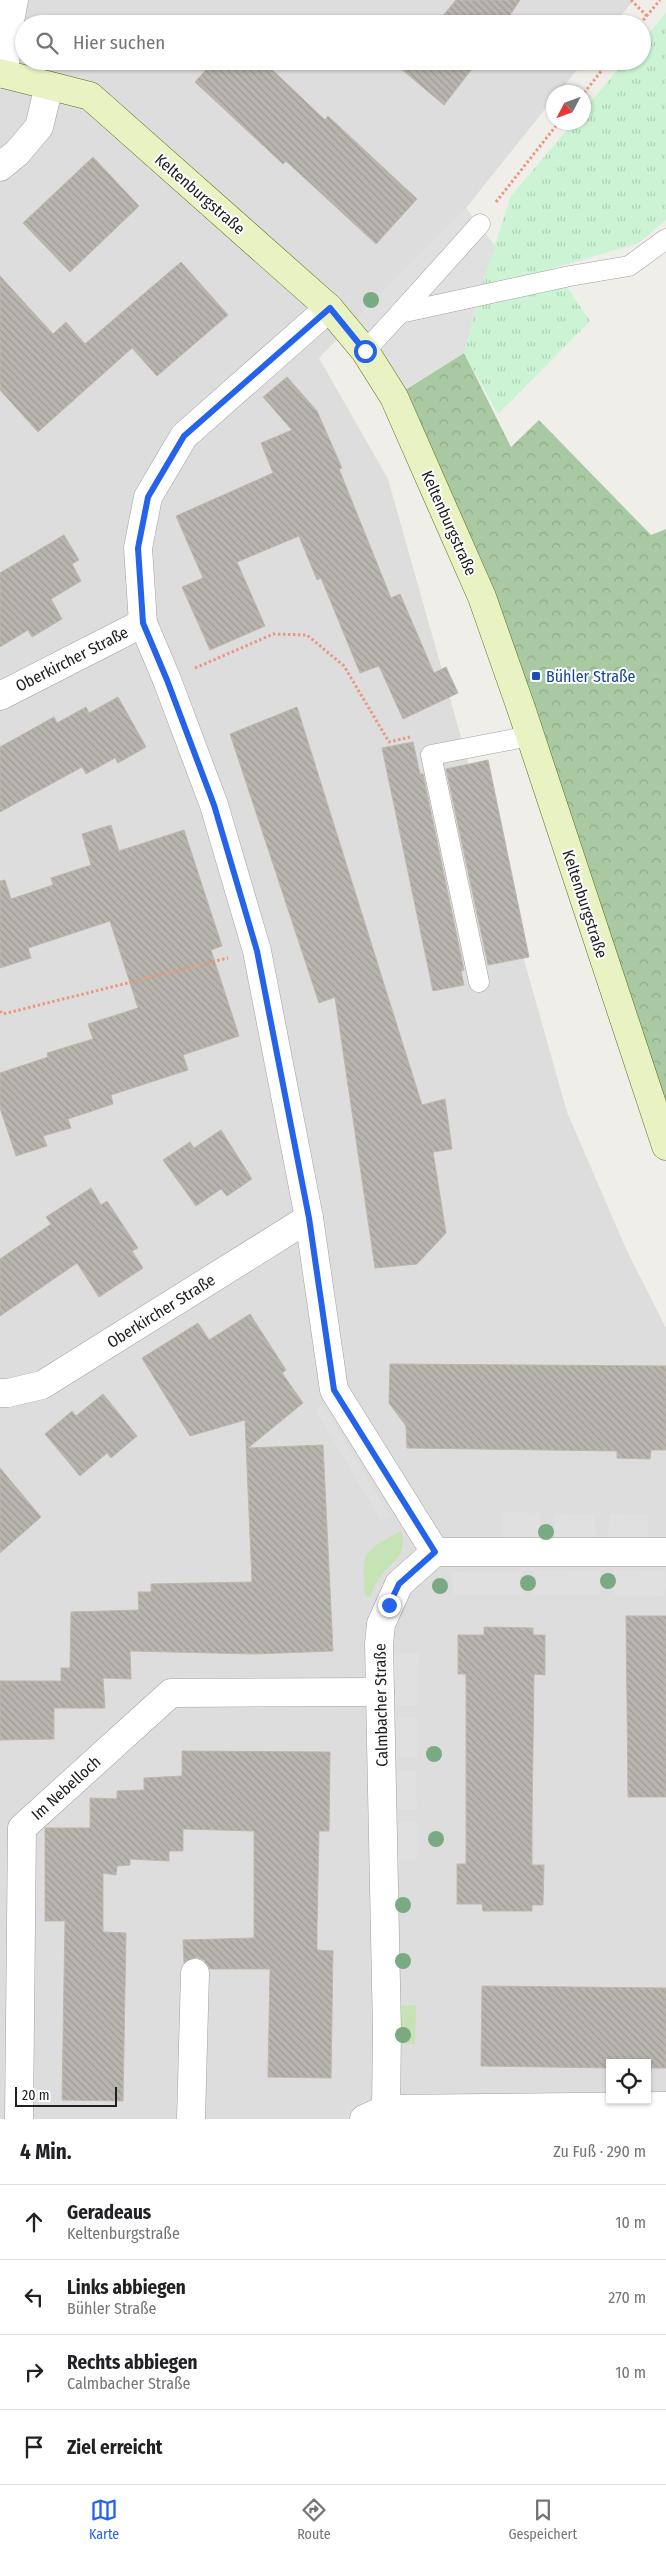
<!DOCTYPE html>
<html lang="de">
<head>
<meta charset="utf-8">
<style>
	:root { --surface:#fff; --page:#f6f6f6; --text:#202124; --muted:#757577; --line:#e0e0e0; --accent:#2563eb }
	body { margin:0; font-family:"Fira Sans Condensed",sans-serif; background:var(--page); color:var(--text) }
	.controls { position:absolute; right:15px; bottom:15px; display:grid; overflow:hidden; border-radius:0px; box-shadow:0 1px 4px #0004 }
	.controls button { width:45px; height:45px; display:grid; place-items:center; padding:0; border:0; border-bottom:1px solid var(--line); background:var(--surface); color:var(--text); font:25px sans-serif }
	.compass { position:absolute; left:546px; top:85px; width:45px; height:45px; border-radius:50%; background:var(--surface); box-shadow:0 1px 4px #0004; rotate:229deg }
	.scale { position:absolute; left:15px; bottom:12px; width:102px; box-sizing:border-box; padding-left:5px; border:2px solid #202020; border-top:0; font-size:14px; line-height:18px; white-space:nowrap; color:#202020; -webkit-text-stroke:4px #fff; paint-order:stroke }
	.stop { position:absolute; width:15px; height:15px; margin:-11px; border:4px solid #2563eb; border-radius:50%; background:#fff }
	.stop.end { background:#2563eb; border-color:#fff; box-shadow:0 1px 5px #0008 }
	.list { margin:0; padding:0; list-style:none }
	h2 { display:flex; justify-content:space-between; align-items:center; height:65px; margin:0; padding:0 20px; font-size:21px }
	h2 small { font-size:16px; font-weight:400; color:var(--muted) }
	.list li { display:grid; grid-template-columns:32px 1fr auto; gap:15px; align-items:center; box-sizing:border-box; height:75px; padding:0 20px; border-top:1px solid var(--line) }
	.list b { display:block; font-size:19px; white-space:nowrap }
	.list p { margin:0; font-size:16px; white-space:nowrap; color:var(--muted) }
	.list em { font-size:16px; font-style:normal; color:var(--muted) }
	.icon { flex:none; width:28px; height:28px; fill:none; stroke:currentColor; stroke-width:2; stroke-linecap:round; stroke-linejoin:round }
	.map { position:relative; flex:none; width:666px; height:2119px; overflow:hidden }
	.search { position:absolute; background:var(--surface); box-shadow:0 1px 4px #0004; left:15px; right:15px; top:15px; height:55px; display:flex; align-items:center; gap:12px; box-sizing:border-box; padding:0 18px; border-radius:28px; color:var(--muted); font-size:19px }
	.sheet { height:365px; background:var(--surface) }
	nav { display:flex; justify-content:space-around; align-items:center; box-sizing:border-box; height:70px; border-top:1px solid var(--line); background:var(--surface); font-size:14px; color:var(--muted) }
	nav a { display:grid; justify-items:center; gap:2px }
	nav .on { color:var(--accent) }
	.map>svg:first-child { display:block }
	.residential { fill:#dedddd; fill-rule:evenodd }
	.grass { fill:#c5e3b5 }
	.forest { fill:url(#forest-crowns) }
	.park { fill:url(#park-tufts) }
	.parking { fill:#e0e0e0 }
	.building { fill:url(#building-back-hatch); stroke:#bfb7ac }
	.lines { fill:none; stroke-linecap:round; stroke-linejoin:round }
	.lane-casing { stroke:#a1a1a1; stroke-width:21 }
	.street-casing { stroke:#a1a1a1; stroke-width:29 }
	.secondary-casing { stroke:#556b13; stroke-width:29 }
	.path { stroke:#e99980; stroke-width:3; stroke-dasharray:2.5 2.5; stroke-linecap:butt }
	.lane { stroke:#fff; stroke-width:20 }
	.street { stroke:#fff; stroke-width:28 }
	.secondary { stroke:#e9f2c3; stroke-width:28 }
	.tree { fill:#7aaa82 }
	.route { stroke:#2563eb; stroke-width:6 }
	.transit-dot { fill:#1a4fb4; stroke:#fff; stroke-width:2 }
	.labels { text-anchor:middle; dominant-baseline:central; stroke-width:4; stroke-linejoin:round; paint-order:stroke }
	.street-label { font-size:16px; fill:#202020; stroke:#fff }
	.transit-label { font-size:16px; fill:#164399; stroke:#fff; text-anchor:start }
</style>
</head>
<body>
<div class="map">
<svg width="666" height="2119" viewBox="0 0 666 2119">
	<defs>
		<pattern id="forest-crowns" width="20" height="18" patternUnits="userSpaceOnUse" patternTransform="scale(1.25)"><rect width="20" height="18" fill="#a8c9a2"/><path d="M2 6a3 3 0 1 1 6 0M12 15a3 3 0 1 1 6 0" fill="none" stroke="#90ac8b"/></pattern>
		<pattern id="park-tufts" width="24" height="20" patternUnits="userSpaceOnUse" patternTransform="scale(1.25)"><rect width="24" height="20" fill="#cbf3d4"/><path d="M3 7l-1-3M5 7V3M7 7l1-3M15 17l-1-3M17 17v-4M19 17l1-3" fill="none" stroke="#aed0b6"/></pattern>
		<pattern id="building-back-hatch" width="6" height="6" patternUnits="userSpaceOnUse" patternTransform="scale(1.25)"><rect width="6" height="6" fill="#b8b4ae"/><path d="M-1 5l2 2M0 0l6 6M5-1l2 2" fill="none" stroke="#9e9a95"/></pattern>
	</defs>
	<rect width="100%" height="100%" fill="#efeee8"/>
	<!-- residential -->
	<path class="residential" d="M0,0h634l-20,24h-590v37h560l-25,31h-5l-1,7 -87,109 -147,150 69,121 179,633 60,139 39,77v791h-666zM610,2063h37v37h-37z"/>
	<!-- grass -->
	<g class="grass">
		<path d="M401,1531c8,24 -10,31 -22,47 -4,6 -6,13 -9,19l-5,-1c-3,-45 -4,-43 36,-65z"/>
		<polygon points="416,2005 415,2044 392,2043 393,2006"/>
	</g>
	<!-- forest -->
	<polygon class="forest" points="464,353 511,447 539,420 651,535 666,529 666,1146 595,934 394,397"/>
	<!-- park -->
	<polygon class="park" points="666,13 666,220 639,243 554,268 590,321 498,414 464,353 483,281 511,196 573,123 584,122 584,110 625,61 642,61 642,41"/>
	<!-- parking -->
	<g class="parking">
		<polygon points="466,208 495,246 483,281 464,353 403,391 356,320"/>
		<polygon points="323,1404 390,1516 381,1521 315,1410"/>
		<polygon points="502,1512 540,1513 540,1539 502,1538"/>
		<polygon points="554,1513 595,1514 596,1540 555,1539"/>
		<polygon points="609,1513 648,1514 649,1540 608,1539"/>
		<polygon points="534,1570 600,1571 600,1595 533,1595"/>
		<polygon points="613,1570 666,1571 665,1596 614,1595"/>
		<polygon points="522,1571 523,1595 454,1595 450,1572"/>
		<polygon points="392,1653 419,1653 417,1705 392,1705"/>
		<polygon points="393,1718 417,1718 417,1757 392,1758"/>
		<polygon points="392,1771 416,1771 417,1809 392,1809"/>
		<polygon points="392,1821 417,1823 417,1859 392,1860"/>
	</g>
	<!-- building -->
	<g class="building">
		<polygon points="456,0 520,0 504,24 436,24"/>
		<polygon points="214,61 263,61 325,120 328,116 417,199 376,244 286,161 283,164 195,82"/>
		<polygon points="405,61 478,61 444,105 400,68"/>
		<polygon points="93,157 139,206 70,272 23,223"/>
		<polygon points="181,262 228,315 157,376 132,348 38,432 0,390 0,276 53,334 66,322 85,344"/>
		<polygon points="287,377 317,411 342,468 339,469 391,598 400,594 434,673 446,667 458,693 403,719 379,666 360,673 321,578 317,580 299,536 237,562 265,626 210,650 182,587 203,578 176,516 273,473 261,443 292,430 263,397"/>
		<polygon points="64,535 79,560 72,564 81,581 51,599 62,619 32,637 28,630 0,647 0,573"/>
		<polygon points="118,697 146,747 118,763 115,758 86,774 82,767 0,812 0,747 54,717 57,723 86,707 89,713"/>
		<polygon points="297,707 422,1105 445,1099 452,1149 433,1152 446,1233 417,1264 375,1268 335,997 319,1003 230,734"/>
		<polygon points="413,742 420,774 423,774 464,970 461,971 464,985 433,991 382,748"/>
		<polygon points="488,760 529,957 488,965 446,769"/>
		<polygon points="111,825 119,851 184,830 222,946 211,950 239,1036 183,1055 188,1070 111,1095 113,1104 68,1119 71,1128 43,1136 47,1146 16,1156 0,1108 0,1073 48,1057 47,1053 93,1039 88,1024 138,1008 110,921 28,948 31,958 0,968 0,881 5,880 11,899 53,885 51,878 91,865 82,834"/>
		<polygon points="221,1130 252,1179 227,1196 221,1189 196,1206 163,1160 190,1142 194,1148"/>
		<polygon points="91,1188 101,1205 107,1201 138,1248 132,1251 143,1268 99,1297 77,1263 0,1316 0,1259 51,1224 46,1217"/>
		<polygon points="250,1314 286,1370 282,1373 303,1403 248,1448 323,1445 333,1651 255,1654 130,1651 131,1679 103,1678 105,1708 54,1708 54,1739 0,1740 0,1681 61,1681 61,1668 70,1668 71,1612 139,1610 138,1592 151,1592 151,1584 252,1582 245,1420 190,1436 142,1358 198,1323 209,1340"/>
		<polygon points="390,1364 666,1366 666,1450 651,1450 650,1459 617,1458 617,1451 407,1448 406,1426 389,1403"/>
		<polygon points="103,1394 137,1436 111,1458 107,1453 80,1476 45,1434 72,1411 76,1416"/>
		<polygon points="0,1468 41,1517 0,1553"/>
		<polygon points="626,1616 666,1616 666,1797 628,1797"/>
		<polygon points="484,1627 533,1628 533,1635 545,1635 545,1675 534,1674 532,1824 532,1865 544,1865 543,1905 532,1905 532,1911 483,1911 482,1904 457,1904 457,1864 466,1864 466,1674 458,1674 458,1635 484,1635"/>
		<polygon points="182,1751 330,1752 329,1831 319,1831 317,1927 317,1950 333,1951 331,2078 268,2077 270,1969 210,1969 204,1960 196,1957 184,1963 183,1940 254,1938 254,1831 183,1829 183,1851 169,1851 169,1861 130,1859 130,1865 117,1866 116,1875 103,1873 103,1932 126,1933 123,2101 62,2100 65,1921 45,1921 45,1828 90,1828 90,1798 117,1799 117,1791 144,1790 144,1778 182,1776"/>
		<polygon points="482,1986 666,1988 666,2068 647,2068 647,2063 610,2063 610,2068 481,2066"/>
	</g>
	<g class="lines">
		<defs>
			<g id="lane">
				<polyline points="400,313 480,224"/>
				<polyline points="365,351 400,313 570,276 629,266 666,239"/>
				<polyline points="479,982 431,755 530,736"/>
			</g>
			<g id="street">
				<polyline points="4,74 8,32 14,0"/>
				<polyline points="0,167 17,153 39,127 49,86"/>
				<polyline points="329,308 184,436 148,497 138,548 143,623 167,680 214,805 257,951 309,1218 334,1390 435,1552"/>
				<polyline points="0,696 143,623"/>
				<polyline points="0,1393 8,1393 42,1385 309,1218"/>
				<polyline points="666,1552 435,1552 399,1584 381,1624 379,1644 387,2032 386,2109 666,2106"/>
				<polyline points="19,2119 22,1828 171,1693 380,1692"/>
				<polyline points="191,2119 195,1973"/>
				<polyline points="364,2119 386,2109"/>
			</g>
			<polyline id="secondary" points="0,73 90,96 329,308 365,351 394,397 482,597 522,711 666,1146"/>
		</defs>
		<!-- lane casing -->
		<use href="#lane" class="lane-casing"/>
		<!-- street casing -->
		<use href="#street" class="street-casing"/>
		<!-- secondary casing -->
		<use href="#secondary" class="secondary-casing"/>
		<!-- path -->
		<g class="path">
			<polyline points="631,0 647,16"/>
			<polyline points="640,24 660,0"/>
			<polyline points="584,93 609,61"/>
			<polyline points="496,202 559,122"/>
			<polyline points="195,668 273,634 307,635 344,666 389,742 410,737"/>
			<polyline points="0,1011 3,1014 228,958"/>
		</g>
		<!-- lane -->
		<use href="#lane" class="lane"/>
		<!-- street -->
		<use href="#street" class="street"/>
		<!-- secondary -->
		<use href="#secondary" class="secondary"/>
	</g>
	<!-- trees -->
	<g class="tree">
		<circle cx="371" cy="300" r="8"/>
		<circle cx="546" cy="1532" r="8"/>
		<circle cx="608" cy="1581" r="8"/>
		<circle cx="528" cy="1583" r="8"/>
		<circle cx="440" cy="1586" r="8"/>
		<circle cx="434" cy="1754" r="8"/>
		<circle cx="436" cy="1839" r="8"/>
		<circle cx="403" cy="1905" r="8"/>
		<circle cx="403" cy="1961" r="8"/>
		<circle cx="403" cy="2035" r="8"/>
	</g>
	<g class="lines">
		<!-- route -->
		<polyline class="route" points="365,351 330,308 184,436 148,497 138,548 143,623 167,680 214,805 257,951 309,1218 334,1390 435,1552 399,1584 389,1605"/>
	</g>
	<!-- markers -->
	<rect class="transit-dot" x="531" y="671" width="10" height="10" rx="2.5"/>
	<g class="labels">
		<!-- street labels -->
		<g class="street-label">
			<text transform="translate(200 194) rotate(41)">Keltenburgstraße</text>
			<text transform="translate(449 523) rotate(66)">Keltenburgstraße</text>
			<text transform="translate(72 659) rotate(-27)">Oberkircher Straße</text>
			<text transform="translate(585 904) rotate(72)">Keltenburgstraße</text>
			<text transform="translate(161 1311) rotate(-32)">Oberkircher Straße</text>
			<text transform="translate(381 1705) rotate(-91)">Calmbacher Straße</text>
			<text transform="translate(66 1788) rotate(-42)">Im Nebelloch</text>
		</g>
		<!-- transit labels -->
		<g class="transit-label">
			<text x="546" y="676">Bühler Straße</text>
		</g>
	</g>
</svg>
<div class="controls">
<button><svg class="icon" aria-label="locate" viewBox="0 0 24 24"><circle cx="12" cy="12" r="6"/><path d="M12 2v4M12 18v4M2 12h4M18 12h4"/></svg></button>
</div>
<svg class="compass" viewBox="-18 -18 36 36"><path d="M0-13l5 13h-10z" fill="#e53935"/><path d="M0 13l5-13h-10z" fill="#757577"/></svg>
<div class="scale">20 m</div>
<div class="stop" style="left:365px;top:351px"></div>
<div class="stop end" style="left:389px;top:1605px"></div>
<div class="search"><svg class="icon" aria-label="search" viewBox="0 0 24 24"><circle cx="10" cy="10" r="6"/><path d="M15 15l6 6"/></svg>Hier suchen</div>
</div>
<section class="sheet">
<h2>4 Min.<small>Zu Fuß · 290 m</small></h2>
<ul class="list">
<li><svg class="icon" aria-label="ahead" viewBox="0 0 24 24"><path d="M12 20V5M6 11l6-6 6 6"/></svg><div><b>Geradeaus</b><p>Keltenburgstraße</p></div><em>10 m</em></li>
<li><svg class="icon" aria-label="left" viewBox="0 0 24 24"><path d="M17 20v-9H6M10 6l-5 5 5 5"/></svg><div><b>Links abbiegen</b><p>Bühler Straße</p></div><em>270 m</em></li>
<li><svg class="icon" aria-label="right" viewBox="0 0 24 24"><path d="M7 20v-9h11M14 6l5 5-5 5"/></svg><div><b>Rechts abbiegen</b><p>Calmbacher Straße</p></div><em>10 m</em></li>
<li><svg class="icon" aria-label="arrive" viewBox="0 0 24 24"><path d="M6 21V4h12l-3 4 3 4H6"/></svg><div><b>Ziel erreicht</b></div></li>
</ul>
</section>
<nav>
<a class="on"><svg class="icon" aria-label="map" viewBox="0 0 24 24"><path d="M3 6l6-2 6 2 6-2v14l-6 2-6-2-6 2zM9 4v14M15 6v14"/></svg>Karte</a>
<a><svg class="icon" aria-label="directions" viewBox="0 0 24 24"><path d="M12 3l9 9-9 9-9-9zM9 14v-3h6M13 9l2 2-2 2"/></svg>Route</a>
<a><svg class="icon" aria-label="saved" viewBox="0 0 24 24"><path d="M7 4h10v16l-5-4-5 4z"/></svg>Gespeichert</a>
</nav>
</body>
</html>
